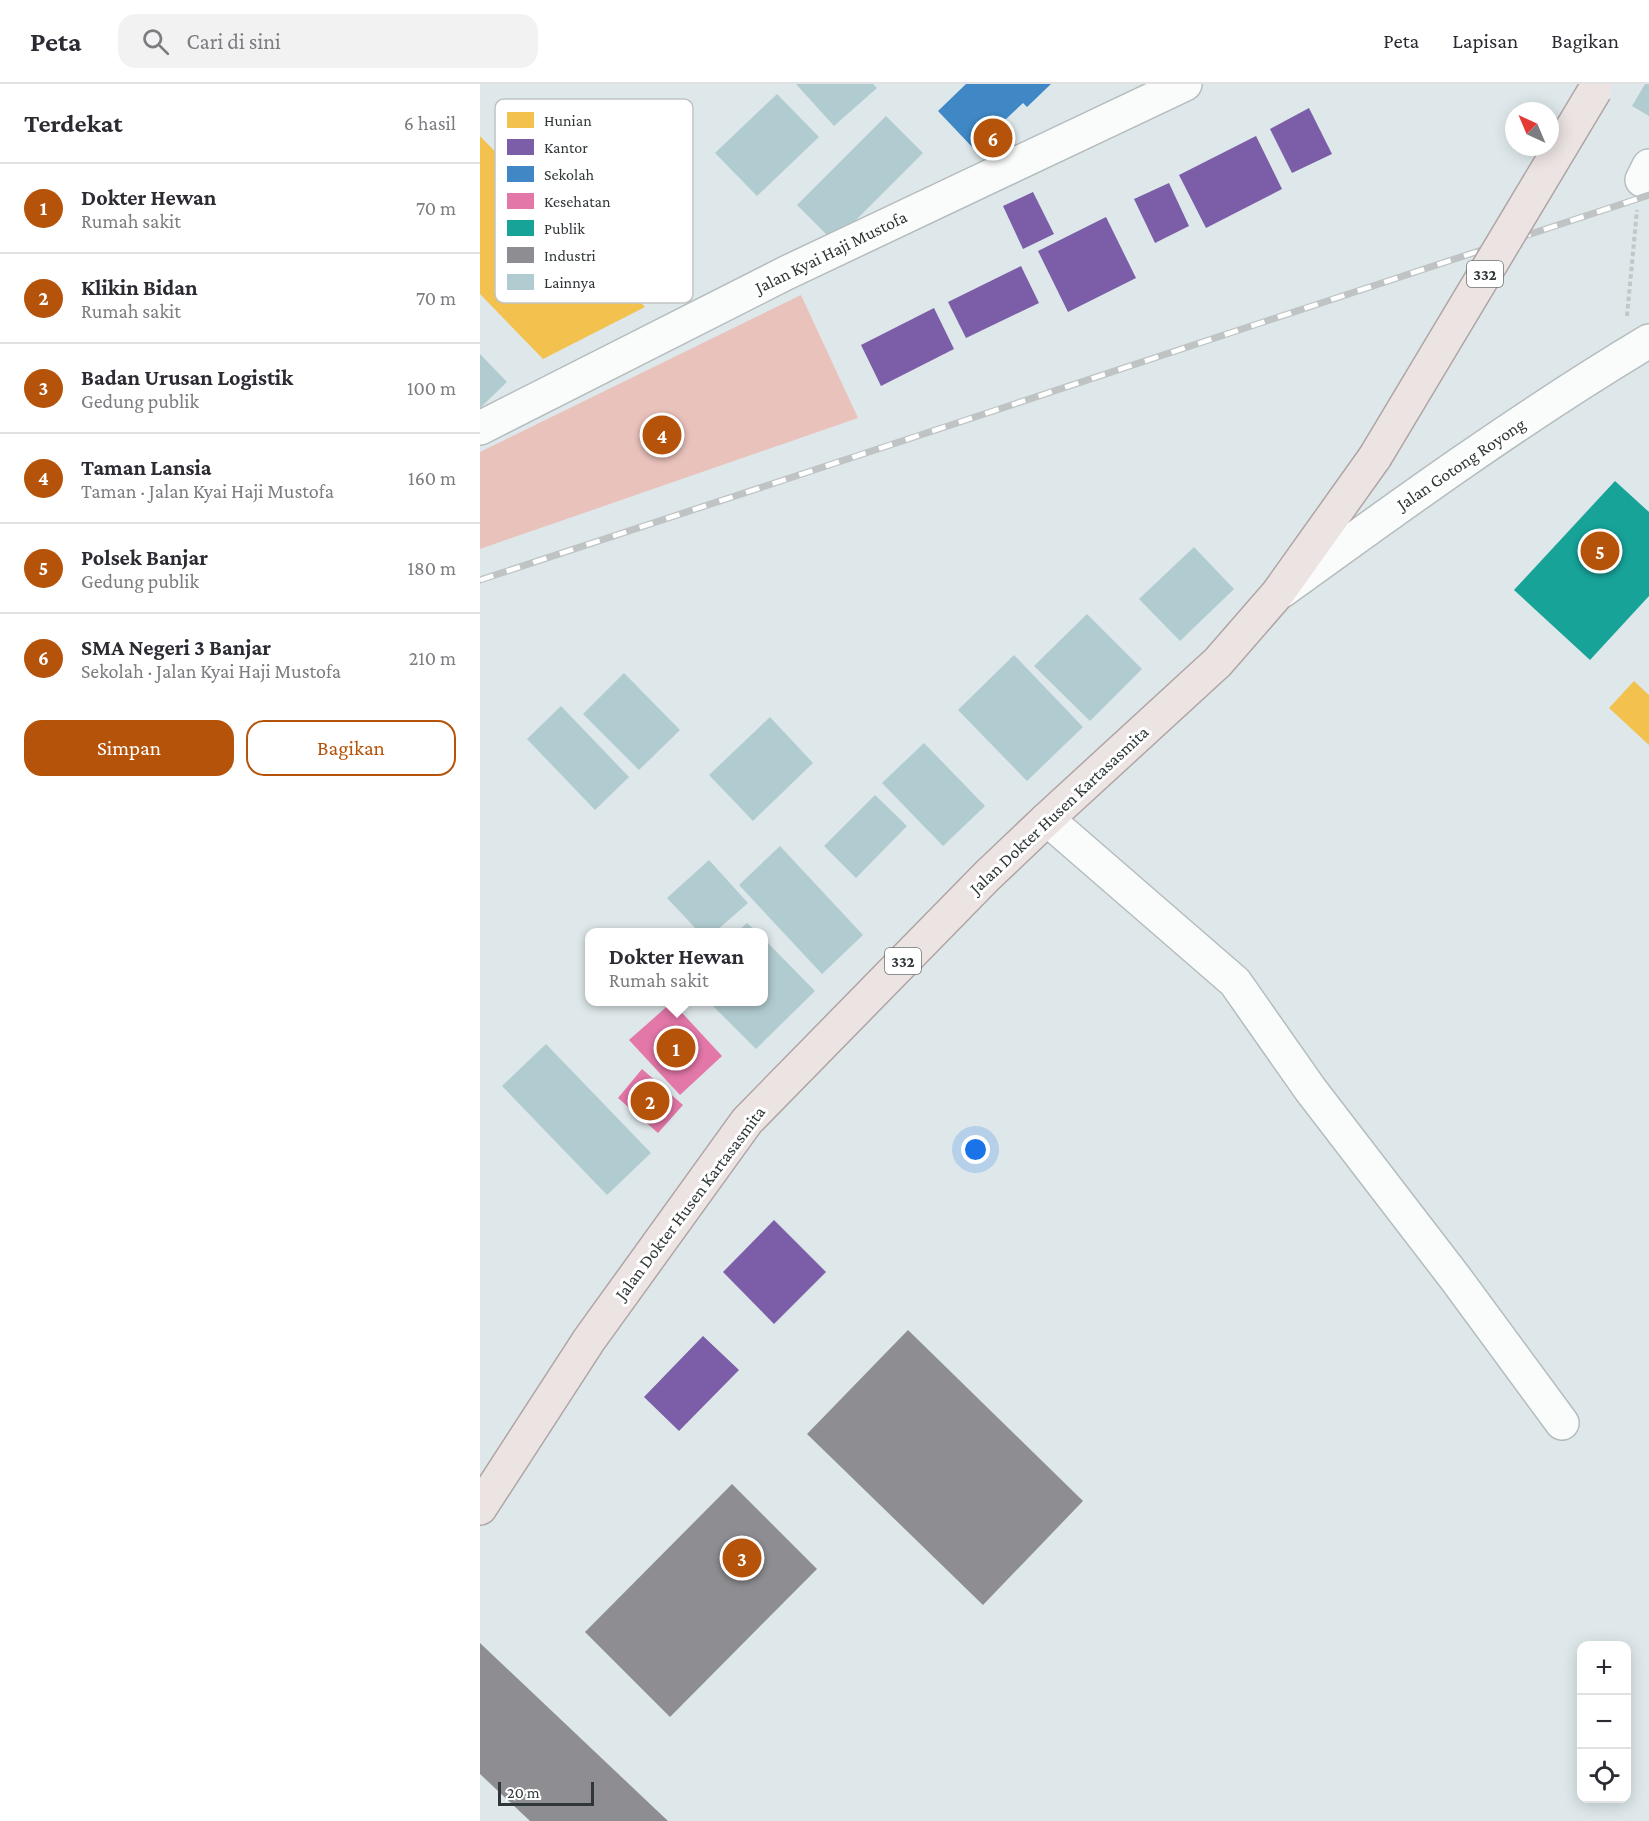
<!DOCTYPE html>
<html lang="id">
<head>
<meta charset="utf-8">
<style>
	:root { --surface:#fff; --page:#f2f2f3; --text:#2b2b33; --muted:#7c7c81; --line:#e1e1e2; --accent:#b45309 }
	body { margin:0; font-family:"Crimson Pro",serif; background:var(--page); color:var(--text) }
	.controls { position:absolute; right:18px; bottom:18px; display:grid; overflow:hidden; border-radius:12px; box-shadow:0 3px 15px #0003 }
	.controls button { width:54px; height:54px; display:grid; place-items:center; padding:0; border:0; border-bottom:2px solid var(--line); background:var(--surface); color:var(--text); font:30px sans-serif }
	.compass { position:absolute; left:1025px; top:18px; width:54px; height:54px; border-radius:50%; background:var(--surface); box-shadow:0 3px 15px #0003; rotate:316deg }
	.scale { position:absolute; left:18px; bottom:15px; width:96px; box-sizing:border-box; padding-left:6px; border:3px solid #303738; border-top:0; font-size:16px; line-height:21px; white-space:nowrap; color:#303738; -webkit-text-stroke:4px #fff; paint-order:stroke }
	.you { position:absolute; left:496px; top:1066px; width:21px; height:21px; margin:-15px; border:4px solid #fff; border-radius:50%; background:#1a73e8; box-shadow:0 0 0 9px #1a73e833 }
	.badge { display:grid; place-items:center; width:39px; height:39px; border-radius:50%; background:var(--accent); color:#fff; font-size:20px; font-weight:700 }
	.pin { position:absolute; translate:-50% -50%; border:3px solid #fff; box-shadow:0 2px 6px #0006 }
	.popup { position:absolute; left:105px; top:844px; width:183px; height:78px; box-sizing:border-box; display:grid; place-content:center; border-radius:12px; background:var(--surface); filter:drop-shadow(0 2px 4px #0005); font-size:20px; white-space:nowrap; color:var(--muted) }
	.popup b { font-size:22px; color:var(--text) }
	.popup::after { content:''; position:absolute; left:50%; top:100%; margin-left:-12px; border:12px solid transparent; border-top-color:var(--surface) }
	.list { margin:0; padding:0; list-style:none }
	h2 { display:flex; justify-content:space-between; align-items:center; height:78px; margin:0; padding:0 24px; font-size:26px }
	h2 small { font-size:20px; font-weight:400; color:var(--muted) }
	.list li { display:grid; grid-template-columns:39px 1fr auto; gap:18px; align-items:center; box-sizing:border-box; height:90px; padding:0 24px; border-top:2px solid var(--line) }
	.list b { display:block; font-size:22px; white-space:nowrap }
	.list p { margin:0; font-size:20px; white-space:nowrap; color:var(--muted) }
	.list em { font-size:20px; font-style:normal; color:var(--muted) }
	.actions { display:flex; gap:12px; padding:18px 24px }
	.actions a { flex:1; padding:14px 0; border:2px solid var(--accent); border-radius:18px; text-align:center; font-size:21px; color:var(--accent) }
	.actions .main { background:var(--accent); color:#fff }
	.icon { flex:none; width:33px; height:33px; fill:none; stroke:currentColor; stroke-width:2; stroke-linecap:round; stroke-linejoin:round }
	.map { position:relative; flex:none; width:1169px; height:1737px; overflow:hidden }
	header { display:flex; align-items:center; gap:36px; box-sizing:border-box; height:84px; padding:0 30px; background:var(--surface); border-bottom:2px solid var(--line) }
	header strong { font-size:28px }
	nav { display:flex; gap:33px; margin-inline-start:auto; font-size:21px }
	.search { width:420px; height:54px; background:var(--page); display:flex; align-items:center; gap:15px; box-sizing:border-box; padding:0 21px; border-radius:18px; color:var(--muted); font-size:22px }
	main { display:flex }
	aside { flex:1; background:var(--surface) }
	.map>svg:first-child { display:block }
	.green { fill:#eac2bc }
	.homes { fill:#f2c14e }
	.offices { fill:#7b5ea7 }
	.schools { fill:#3f88c5 }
	.health { fill:#e377a8 }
	.public { fill:#17a398 }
	.industry { fill:#8d8d92 }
	.building { fill:#b1ccd0 }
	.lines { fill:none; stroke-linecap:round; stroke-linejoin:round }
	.street-casing { stroke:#b5bcbd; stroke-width:36 }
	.primary-casing { stroke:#b0a4a4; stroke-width:36 }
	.path { stroke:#c3c7c7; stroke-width:4; stroke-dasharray:4.5 3; stroke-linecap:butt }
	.street { stroke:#fafcfc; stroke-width:33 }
	.primary { stroke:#ece4e3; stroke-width:33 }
	.rail-casing { stroke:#bfc3c3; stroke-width:7 }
	.rail { stroke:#fff; stroke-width:4.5; stroke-dasharray:14; stroke-linecap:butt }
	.primary-bridge-casing { stroke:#b0a4a4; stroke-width:36; stroke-linecap:butt }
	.primary-bridge { stroke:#ece4e3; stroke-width:33 }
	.labels { text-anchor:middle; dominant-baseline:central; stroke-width:6; stroke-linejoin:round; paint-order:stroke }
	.shield { fill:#fff; stroke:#6e7374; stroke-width:1.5 }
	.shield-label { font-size:16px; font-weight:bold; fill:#303738 }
	.street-label { font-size:18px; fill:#303738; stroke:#fff }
	.key { fill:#fff; stroke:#c1c3c3; stroke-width:1.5 }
	.key-label { font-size:16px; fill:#303738 }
</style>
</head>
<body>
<header>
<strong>Peta</strong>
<div class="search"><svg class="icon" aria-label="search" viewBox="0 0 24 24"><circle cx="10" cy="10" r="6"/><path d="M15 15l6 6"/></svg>Cari di sini</div>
<nav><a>Peta</a><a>Lapisan</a><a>Bagikan</a></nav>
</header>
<main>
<aside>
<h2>Terdekat<small>6 hasil</small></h2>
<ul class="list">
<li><span class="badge">1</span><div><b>Dokter Hewan</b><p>Rumah sakit</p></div><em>70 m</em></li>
<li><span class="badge">2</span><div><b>Klikin Bidan</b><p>Rumah sakit</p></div><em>70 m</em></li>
<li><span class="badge">3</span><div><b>Badan Urusan Logistik</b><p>Gedung publik</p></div><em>100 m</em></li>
<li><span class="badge">4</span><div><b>Taman Lansia</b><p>Taman · Jalan Kyai Haji Mustofa</p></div><em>160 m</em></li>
<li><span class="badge">5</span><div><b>Polsek Banjar</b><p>Gedung publik</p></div><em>180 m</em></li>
<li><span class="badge">6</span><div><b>SMA Negeri 3 Banjar</b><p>Sekolah · Jalan Kyai Haji Mustofa</p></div><em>210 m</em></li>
</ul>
<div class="actions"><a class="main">Simpan</a><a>Bagikan</a></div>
</aside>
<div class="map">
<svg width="1169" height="1737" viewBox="0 0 1169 1737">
	<rect width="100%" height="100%" fill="#dee8ea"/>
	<!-- green -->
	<polygon class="green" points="321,211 378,334 0,465 0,368"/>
	<!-- homes -->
	<g class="homes">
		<polygon points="0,52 165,223 63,275 0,210"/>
		<polygon points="1154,597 1169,611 1169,661 1129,624"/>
	</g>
	<!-- offices -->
	<g class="offices">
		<polygon points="829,24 852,70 812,89 790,45"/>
		<polygon points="776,52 802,105 726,144 699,91"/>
		<polygon points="689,99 709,142 675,159 654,115"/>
		<polygon points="553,108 574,150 543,165 523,122"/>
		<polygon points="626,133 656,194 588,228 558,167"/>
		<polygon points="541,182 559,219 486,254 468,218"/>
		<polygon points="454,224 474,265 401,302 381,261"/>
		<polygon points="294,1136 346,1188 294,1240 243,1188"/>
		<polygon points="223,1252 259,1286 199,1347 164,1313"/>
	</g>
	<!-- schools -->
	<polygon class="schools" points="486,0 571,0 547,23 543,19 494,65 458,27"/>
	<!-- health -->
	<g class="health">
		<polygon points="192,918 242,972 200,1011 149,956"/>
		<polygon points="162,985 203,1021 178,1049 138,1014"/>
	</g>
	<!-- public -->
	<polygon class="public" points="1135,397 1169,428 1169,512 1110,576 1034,506"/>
	<!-- industry -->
	<g class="industry">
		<polygon points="428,1246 603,1417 503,1521 327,1350"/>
		<polygon points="252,1400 337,1485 190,1633 105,1548"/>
		<polygon points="0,1559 188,1737 50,1737 0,1690"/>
	</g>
	<!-- building -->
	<g class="building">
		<polygon points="316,0 393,0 397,4 354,42"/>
		<polygon points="1165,0 1169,0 1169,32 1152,22"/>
		<polygon points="297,10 339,53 277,112 235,69"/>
		<polygon points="406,32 443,69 354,158 317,121"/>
		<polygon points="0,270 27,298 0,324"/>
		<polygon points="714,463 754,505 700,557 659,515"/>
		<polygon points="607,530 662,585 610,637 554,582"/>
		<polygon points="534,571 603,643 547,697 478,626"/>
		<polygon points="144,589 200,646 159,686 103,630"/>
		<polygon points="81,622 149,693 115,726 47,655"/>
		<polygon points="290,633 333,679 273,737 229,691"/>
		<polygon points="444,659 505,722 463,762 402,699"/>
		<polygon points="395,711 427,742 376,794 344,762"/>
		<polygon points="300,762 383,851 342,890 259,801"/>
		<polygon points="229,776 268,819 235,848 219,848 187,814"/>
		<polygon points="267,839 277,848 257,848"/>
		<polygon points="283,854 335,907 276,965 229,918 283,918"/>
		<polygon points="66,960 171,1069 127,1111 22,1002"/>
	</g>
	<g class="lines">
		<defs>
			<g id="street">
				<polyline points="1162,96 1169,82"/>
				<polyline points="0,344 306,189 705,0"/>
				<path d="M802,507c120,-87 240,-174 367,-250"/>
				<polyline points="567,735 755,898 830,1005 976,1195 1082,1339"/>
			</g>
			<polyline id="primary" points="0,1424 109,1256 267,1037 507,792 567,735 738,578 798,509 895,373"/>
		</defs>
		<!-- street casing -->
		<use href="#street" class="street-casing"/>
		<!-- primary casing -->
		<use href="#primary" class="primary-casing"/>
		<!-- path -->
		<polyline class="path" points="1147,232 1157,126"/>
		<!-- street -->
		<use href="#street" class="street"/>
		<!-- primary -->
		<use href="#primary" class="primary"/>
		<defs>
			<polyline id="rail" points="0,496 1169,111"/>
		</defs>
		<!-- rail casing -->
		<use href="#rail" class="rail-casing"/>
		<!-- rail -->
		<use href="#rail" class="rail"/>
		<defs>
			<polyline id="primary-bridge" points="895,373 1115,6"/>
		</defs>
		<!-- primary-bridge casing -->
		<use href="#primary-bridge" class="primary-bridge-casing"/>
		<!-- primary-bridge -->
		<use href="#primary-bridge" class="primary-bridge"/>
	</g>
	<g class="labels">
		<!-- shield labels -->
		<g class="shield">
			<rect x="987" y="177" width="36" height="26" rx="4.5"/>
			<rect x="405" y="864" width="36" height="26" rx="4.5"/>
		</g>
		<g class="shield-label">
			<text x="1005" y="190">332</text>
			<text x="423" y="877">332</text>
		</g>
		<!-- street labels -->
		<g class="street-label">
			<text transform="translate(351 168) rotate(-26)">Jalan Kyai Haji Mustofa</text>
			<text transform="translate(981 380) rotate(-34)">Jalan Gotong Royong</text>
			<text transform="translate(579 726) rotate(-43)">Jalan Dokter Husen Kartasasmita</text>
			<text transform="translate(210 1119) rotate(-53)">Jalan Dokter Husen Kartasasmita</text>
		</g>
	</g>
	<!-- legend -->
	<rect x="15" y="15" width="198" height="204" rx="9" class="key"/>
	<rect x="27" y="28" width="27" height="16" fill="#f2c14e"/>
	<rect x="27" y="55" width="27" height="16" fill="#7b5ea7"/>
	<rect x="27" y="82" width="27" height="16" fill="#3f88c5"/>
	<rect x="27" y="109" width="27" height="16" fill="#e377a8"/>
	<rect x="27" y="136" width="27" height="16" fill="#17a398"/>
	<rect x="27" y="163" width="27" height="16" fill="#8d8d92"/>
	<rect x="27" y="190" width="27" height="16" fill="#b1ccd0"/>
	<g class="key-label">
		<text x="64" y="42">Hunian</text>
		<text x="64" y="69">Kantor</text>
		<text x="64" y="96">Sekolah</text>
		<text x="64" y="123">Kesehatan</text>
		<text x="64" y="150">Publik</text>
		<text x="64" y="177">Industri</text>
		<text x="64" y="204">Lainnya</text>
	</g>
</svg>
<div class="controls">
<button>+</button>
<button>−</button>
<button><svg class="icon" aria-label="locate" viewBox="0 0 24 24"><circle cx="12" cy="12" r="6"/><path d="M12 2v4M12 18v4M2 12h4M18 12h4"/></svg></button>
</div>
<svg class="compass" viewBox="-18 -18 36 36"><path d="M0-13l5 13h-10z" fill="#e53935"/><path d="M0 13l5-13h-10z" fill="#7c7c81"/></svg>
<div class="scale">20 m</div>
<div class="you"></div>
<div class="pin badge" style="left:196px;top:964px">1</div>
<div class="popup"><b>Dokter Hewan</b>Rumah sakit</div>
<div class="pin badge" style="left:170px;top:1017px">2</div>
<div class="pin badge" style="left:262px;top:1474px">3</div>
<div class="pin badge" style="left:182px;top:351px">4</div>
<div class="pin badge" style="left:1120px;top:467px">5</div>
<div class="pin badge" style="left:513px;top:54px">6</div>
</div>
</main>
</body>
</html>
